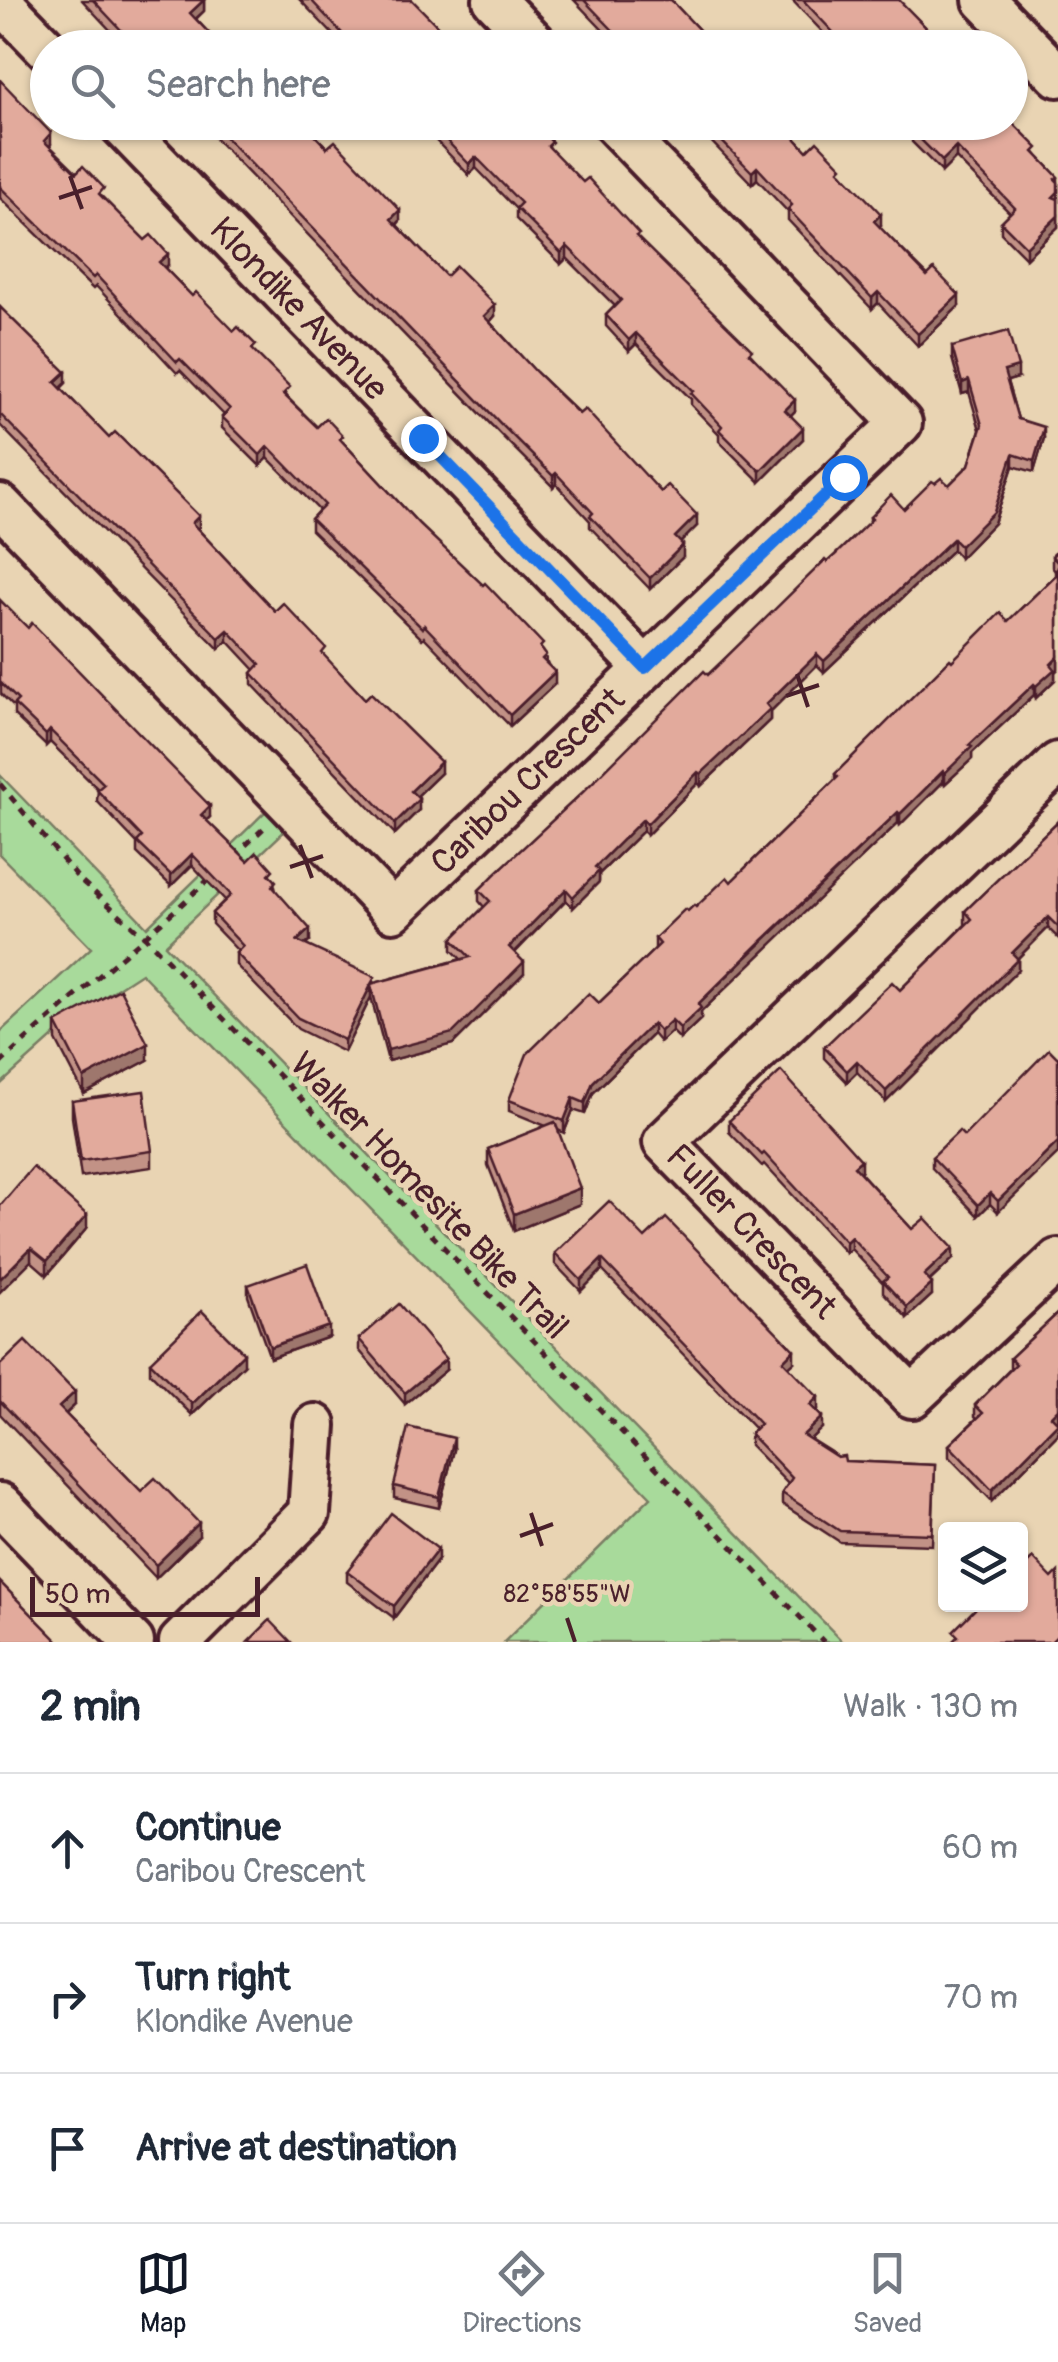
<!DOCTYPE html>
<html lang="en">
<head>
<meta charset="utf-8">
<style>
	:root { --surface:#fff; --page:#f2f2f3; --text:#1f2937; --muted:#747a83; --line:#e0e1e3; --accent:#111827 }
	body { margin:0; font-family:Pangolin,sans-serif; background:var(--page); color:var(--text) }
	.controls { position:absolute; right:30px; bottom:30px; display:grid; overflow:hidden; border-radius:10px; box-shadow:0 2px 8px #0004 }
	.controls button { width:90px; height:90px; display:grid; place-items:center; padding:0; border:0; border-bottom:2px solid var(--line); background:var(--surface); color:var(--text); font:50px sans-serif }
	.scale { position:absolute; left:30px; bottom:25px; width:230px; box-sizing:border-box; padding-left:10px; border:5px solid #4a1f2b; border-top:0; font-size:28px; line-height:35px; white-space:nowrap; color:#4a1f2b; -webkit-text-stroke:8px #e9d4b3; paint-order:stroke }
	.stop { position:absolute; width:30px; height:30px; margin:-22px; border:8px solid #1a73e8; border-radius:50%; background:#fff }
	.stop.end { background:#1a73e8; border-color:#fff; box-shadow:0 2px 10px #0008 }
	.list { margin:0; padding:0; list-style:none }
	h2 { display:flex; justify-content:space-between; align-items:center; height:130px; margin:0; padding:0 40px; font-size:42px }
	h2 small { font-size:32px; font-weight:400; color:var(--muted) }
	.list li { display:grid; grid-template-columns:65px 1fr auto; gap:30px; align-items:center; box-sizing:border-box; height:150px; padding:0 40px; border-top:2px solid var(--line) }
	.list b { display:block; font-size:38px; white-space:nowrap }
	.list p { margin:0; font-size:32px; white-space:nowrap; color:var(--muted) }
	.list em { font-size:32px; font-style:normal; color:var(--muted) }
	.icon { flex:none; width:55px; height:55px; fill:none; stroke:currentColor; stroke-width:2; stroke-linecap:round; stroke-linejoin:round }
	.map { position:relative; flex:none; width:1058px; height:1642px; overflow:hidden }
	.search { position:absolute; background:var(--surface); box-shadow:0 2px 8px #0004; left:30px; right:30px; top:30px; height:110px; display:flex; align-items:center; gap:25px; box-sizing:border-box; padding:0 35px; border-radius:55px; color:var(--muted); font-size:38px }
	.sheet { height:580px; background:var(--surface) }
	nav { display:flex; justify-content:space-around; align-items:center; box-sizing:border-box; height:140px; border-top:2px solid var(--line); background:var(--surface); font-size:28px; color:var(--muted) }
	nav a { display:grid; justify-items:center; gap:5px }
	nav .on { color:var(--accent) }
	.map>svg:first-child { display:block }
	.green { fill:#a8da9b; stroke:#797c63; stroke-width:2.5 }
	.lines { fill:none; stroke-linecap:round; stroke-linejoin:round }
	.minor-casing { stroke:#4a1f2b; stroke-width:48 }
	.path { stroke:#4a1f2b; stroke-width:5; stroke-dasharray:8 8; stroke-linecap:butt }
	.minor { stroke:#e9d4b3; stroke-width:40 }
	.wall { fill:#c29286; stroke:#4a1f2b; stroke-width:2.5 }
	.shaded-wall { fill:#9e776d; stroke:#4a1f2b; stroke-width:2.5 }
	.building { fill:#e2aa9c; stroke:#4a1f2b; stroke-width:2.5 }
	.route { stroke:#1a73e8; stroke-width:12 }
	.ticks { fill:none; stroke:#4a1f2b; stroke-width:4 }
	.labels { text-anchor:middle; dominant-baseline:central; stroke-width:9; stroke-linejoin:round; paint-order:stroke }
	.street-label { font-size:35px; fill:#4a1f2b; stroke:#e9d4b3 }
	.ticks-label { font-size:25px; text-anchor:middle; fill:#4a1f2b; stroke:#e9d4b3; stroke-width:9; stroke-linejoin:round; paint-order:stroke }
</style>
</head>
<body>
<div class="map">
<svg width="1058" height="1642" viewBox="0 0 1058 1642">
	<rect width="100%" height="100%" fill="#e9d4b3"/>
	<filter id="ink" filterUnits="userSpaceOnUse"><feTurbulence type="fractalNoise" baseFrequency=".01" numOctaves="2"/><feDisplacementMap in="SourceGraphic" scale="20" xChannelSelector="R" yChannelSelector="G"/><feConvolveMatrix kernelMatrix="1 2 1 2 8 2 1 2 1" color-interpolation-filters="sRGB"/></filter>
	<g filter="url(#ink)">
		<!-- green -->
		<polygon class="green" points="0,775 147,927 272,805 291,825 165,945 843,1642 504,1642 651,1497 141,973 81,1012 0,1085 0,1032 91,948 0,855"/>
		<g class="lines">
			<defs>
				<g id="minor">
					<polyline points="494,0 540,48"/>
					<polyline points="984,0 1058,76"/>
					<polyline points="0,1 48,50"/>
					<path id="s1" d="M118,122l527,546"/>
					<path id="s2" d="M0,505l393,406 508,-488 -289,-301"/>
					<path id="s3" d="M1058,763l-394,379 248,255 146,-137"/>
					<polyline points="0,1504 133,1642"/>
					<polyline points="180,1642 309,1513 315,1425"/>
				</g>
			</defs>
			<!-- minor casing -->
			<use href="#minor" class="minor-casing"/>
			<!-- path -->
			<g class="path">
				<polyline points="0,784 78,878 146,938 824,1642"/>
				<polyline points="234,856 266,826"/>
				<path d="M0,1064c68,-65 143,-122 211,-187"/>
			</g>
			<!-- minor -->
			<use href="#minor" class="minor"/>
		</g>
		<!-- wall -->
		<g class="wall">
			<polygon points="82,0 204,0 204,11 196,19 223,48 127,48"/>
			<polygon points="300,0 412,0 459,48 346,48"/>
			<polygon points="574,0 671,0 716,48 620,48"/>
			<polygon points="792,0 899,0 946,48 838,48"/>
			<polygon points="0,80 51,144 50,146 104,199 168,265 165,268 192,296 256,353 289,399 317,427 343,442 419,524 543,651 555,684 510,726 424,637 422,639 311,530 311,519 319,510 268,458 260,466 222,428 222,417 224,415 180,370 177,373 96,286 93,289 0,198"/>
			<polygon points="209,122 302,122 400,221 397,225 446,276 495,316 490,322 536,372 697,526 680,543 683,557 650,589 590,527 590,521 556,484 553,487 500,434 210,133 210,124"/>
			<polygon points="418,122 533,122 552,151 752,356 795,411 791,415 803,439 760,482 719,441 719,434 691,405 691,399 636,344 629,351 606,326 606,315 615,306 567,258 561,264 516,219 516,209 476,168 469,175"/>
			<polygon points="701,122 780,122 807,151 842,173 881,225 879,227 959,306 918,346 878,303 872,309 788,220 788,212 757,179 752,184 705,135 705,127"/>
			<polygon points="910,122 1010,122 1038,156 1058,177 1058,227 1026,258 1001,233 1001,222 1010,213 956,158 942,172 912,142 912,131 915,128"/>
			<polygon points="0,307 66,383 61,388 109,438 199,527 198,529 275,611 326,658 365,699 441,773 417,796 419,810 395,834 252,684 252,673 255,670 228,641 219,649 0,425"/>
			<polygon points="952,347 1018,378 1007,381 1018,419 1044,438 1034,472 1013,466 994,523 960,558 953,550 824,672 817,665 770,712 770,720 701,786 698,783 647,835 643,831 599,874 599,882 573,908 566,900 515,953 524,973 453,1044 388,1061 371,997 344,1052 298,1029 236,965 236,953 238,951 212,924 212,913 225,900 192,865 171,886 137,853 137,843 97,801 98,789 50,742 46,746 14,715 14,707 1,694 0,600 210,817 206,821 248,861 273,878 276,891 310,941 306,945 375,983 461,959 452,950 452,939 484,907 479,901 479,890 835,555 870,522 870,517 904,509 935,483 949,485 969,465 980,430 969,392 962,394 952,358"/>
			<polygon points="1058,550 1058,669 1055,672 1055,680 1036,698 1034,695 972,753 972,759 945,784 943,782 900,825 898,823 763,951 701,1012 701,1019 680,1039 672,1031 660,1042 653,1034 593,1093 585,1114 573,1110 564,1133 558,1130 580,1204 514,1231 488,1165 488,1149 546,1126 509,1111 509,1100 599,1003 655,949 655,938 688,911 696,907 731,882 835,780 835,774 952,661 1008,621 1055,576 1055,571 1052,567 1052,556"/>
			<polygon points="1058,821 1058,938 1048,928 1018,958 1018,970 886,1102 857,1072 847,1082 824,1058 824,1047 900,990 966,924 965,923 965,911"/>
			<polygon points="56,1023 148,1060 84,1094 56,1040"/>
			<polygon points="1058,1058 998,1212 990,1204 978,1216 932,1168 932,1157 964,1136"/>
			<polygon points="72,1101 152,1151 152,1167 81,1177 72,1117"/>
			<polygon points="729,1121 861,1171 860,1172 912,1229 953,1259 930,1281 932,1295 907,1318 883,1292 883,1283 851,1249 846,1253 764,1164 762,1166 729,1132"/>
			<polygon points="0,1206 87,1228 47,1275 31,1261"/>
			<polygon points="645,1238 794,1362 788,1367 818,1409 816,1411 822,1428 810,1439 845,1461 935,1465 932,1545 840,1542 782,1504 782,1493 788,1484 750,1445 750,1434 755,1429 602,1270 581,1291 555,1264 555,1253"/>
			<polygon points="248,1285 329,1337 270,1358 248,1296"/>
			<polygon points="1058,1313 1058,1420 1056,1422 1058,1434 992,1501 949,1457 949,1445 977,1418 975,1416 975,1405 1010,1369 1010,1358"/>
			<polygon points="359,1339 446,1370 405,1404 359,1350"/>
			<polygon points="150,1362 244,1365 192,1415 150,1373"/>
			<polygon points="0,1365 75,1405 66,1414 141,1491 199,1536 156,1578 0,1414"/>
			<polygon points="454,1450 439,1508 394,1498 394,1486"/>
			<polygon points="438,1560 394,1618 347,1582 347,1571"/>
		</g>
		<!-- shaded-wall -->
		<g class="shaded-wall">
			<polygon points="204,0 204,11 190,24 190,13"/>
			<polygon points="51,133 51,144 44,152 44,141"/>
			<polygon points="956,147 956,158 942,172 942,161"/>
			<polygon points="476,157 476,168 469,175 469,164"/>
			<polygon points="757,167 757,179 752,184 752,172"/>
			<polygon points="400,210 400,221 391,230 391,219"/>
			<polygon points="881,214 881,225 874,232 874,221"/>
			<polygon points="1058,216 1058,227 1026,258 1026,247"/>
			<polygon points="567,246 567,258 561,264 561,253"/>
			<polygon points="168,254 168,265 159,273 159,262"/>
			<polygon points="878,292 878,303 872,309 872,298"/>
			<polygon points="959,295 959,306 918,346 918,334"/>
			<polygon points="495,305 495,316 484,327 484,316"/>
			<polygon points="636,333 636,344 629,351 629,340"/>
			<polygon points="1018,367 1018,378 1004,382 1004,371"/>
			<polygon points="66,372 66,383 55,394 55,382"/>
			<polygon points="969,380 969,392 962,394 962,383"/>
			<polygon points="795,400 795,411 785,421 785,410"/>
			<polygon points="1044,427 1044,438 1034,472 1034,461"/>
			<polygon points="803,428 803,439 760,482 760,471"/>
			<polygon points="268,446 268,458 260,466 260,455"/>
			<polygon points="1013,454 1013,466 994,523 960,558 960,546"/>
			<polygon points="556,473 556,484 553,487 553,476"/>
			<polygon points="697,515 697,526 675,548 675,537"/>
			<polygon points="199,516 199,527 192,534 192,523"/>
			<polygon points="953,539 953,550 824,672 824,661"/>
			<polygon points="683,545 683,557 650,589 650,578"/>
			<polygon points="228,630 228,641 219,649 219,638"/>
			<polygon points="817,654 817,665 770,712 770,720 701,786 701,774 766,704"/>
			<polygon points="1058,657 1058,669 1055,672 1055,680 1036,698 1036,686 1051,664"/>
			<polygon points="555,672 555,684 510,726 510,715"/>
			<polygon points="1034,684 1034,695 972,753 972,759 945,784 945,773 969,745"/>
			<polygon points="50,730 50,742 46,746 46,735"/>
			<polygon points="441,762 441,773 411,802 411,791"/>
			<polygon points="943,771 943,782 900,825 900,814"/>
			<polygon points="698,772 698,783 647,835 647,824"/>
			<polygon points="419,799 419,810 395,834 395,823"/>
			<polygon points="210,806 210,817 201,826 201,815"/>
			<polygon points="898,812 898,823 701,1012 701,1019 680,1039 680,1028 698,1004"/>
			<polygon points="643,819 643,831 599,874 599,882 573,908 573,897 595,867"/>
			<polygon points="192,854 192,865 171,886 171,875"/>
			<polygon points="566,889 566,900 509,958 509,947"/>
			<polygon points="1048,917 1048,928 1012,964 1012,953"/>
			<polygon points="310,929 310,941 297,952 297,941"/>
			<polygon points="1018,959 1018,970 886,1102 886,1091"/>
			<polygon points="524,962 524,973 453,1044 388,1061 388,1050"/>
			<polygon points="371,985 371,997 344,1052 344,1040"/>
			<polygon points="672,1020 672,1031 660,1042 660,1031"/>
			<polygon points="653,1023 653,1034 593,1093 585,1114 585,1103 593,1082"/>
			<polygon points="148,1044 148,1060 84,1094 84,1078"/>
			<polygon points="857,1061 857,1072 847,1082 847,1071"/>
			<polygon points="573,1098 573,1110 564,1133 564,1121"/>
			<polygon points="1058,1142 1058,1154 998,1212 998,1201"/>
			<polygon points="861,1160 861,1171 854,1178 854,1166"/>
			<polygon points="580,1188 580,1204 514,1231 514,1214"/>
			<polygon points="990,1193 990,1204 978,1216 978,1205"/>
			<polygon points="87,1215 87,1228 47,1275 47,1261"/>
			<polygon points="851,1237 851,1249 846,1253 846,1242"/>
			<polygon points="31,1248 31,1261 0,1292 0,1279"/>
			<polygon points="953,1248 953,1259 924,1286 924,1275"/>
			<polygon points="602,1259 602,1270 581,1291 581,1280"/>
			<polygon points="932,1284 932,1295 907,1318 907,1307"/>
			<polygon points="329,1326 329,1337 270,1358 270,1347"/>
			<polygon points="794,1350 794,1362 783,1372 783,1361"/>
			<polygon points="244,1353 244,1365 192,1415 192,1404"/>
			<polygon points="446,1359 446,1370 405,1404 405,1393"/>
			<polygon points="75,1392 75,1405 59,1420 59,1407"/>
			<polygon points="818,1397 818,1409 810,1416 810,1405"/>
			<polygon points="1058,1409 1058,1420 1051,1427 1051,1416"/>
			<polygon points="822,1417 822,1428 803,1446 803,1435"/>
			<polygon points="1058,1423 1058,1434 992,1501 992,1490"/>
			<polygon points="454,1438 454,1450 439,1508 439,1497"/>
			<polygon points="199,1523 199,1536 156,1578 156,1565"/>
			<polygon points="438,1549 438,1560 394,1618 394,1606"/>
		</g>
		<!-- building -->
		<g class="building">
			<polygon points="93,0 204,0 190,13 223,48 138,48"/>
			<polygon points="311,0 412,0 459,48 356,48"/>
			<polygon points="584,0 671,0 716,48 630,48"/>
			<polygon points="803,0 899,0 946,48 848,48"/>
			<polygon points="0,80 51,133 44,141 76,173 83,166 104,188 99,194 145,240 151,235 168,254 159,262 192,296 196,292 234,331 238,327 256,345 252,349 290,387 283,394 317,427 326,418 343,436 340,439 419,524 483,585 485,583 543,644 540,647 546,655 542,659 555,672 510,715 424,625 422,628 311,519 325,505 268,446 260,455 222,417 230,409 180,359 177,362 96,275 93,278 0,187"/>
			<polygon points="1010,120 1038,148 1034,152 1058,177 1055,179 1058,182 1058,192 1053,197 1058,199 1058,216 1026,247 1001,222 1015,208 956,147 942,161 912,131 920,122 1010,122"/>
			<polygon points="211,122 302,122 327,148 335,141 400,210 391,219 446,276 456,266 495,305 484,316 536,372 579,414 585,409 661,492 668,485 697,515 675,537 683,545 650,578 590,516 593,513 556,473 553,476 500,423"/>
			<polygon points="429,122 533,122 552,142 548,146 583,182 588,178 639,234 636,236 752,350 749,353 795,400 785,410 803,428 760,471 719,430 722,426 691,393 694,391 636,333 629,340 606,315 621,300 567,246 561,253 516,208 521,203 476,157 469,164"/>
			<polygon points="707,122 780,122 807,151 817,141 842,167 839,170 881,214 874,221 927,276 934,269 959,295 918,334 878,292 872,298 788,209 792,205 757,167 752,172 705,124"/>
			<polygon points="0,307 66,372 55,382 109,438 115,432 199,516 192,523 275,611 283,603 326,648 322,653 365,699 371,693 441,762 411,791 419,799 395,823 252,673 260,664 228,630 219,638 0,414"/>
			<polygon points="1008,331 1018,367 1004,371 1018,419 1044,427 1034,461 1013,454 994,512 960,546 953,539 824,661 817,654 766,704 770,709 701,774 698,772 647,824 643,819 595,867 599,871 573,897 566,889 509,947 524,962 453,1033 388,1050 371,985 344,1040 298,1018 236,953 243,946 212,913 231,895 192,854 171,875 137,842 142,837 97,790 104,784 50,730 46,735 14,704 18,700 1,683 0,684 0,600 28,628 32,623 210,806 201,815 248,861 257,852 273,870 269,874 276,881 272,886 310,929 297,941 375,977 371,984 470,957 452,939 490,901 479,890 496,873 583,792 704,671 708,675 825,560 827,562 835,555 872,519 870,517 891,495 904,509 932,481 935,483 941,478 949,485 969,465 982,425 969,380 962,383 952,347"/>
			<polygon points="1058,550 1058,563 1052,556"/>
			<polygon points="1058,568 1058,657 1051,664 1055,669 1036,686 1034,684 969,745 972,747 945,773 943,771 900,814 898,812 763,940 698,1004 701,1008 680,1028 672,1020 660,1031 653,1023 593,1082 585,1103 573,1098 564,1121 509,1100 527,1054 589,993 599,1003 660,944 655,938 685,909 688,911 694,905 696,907 727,877 731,882 838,777 835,774 950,659 952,661 1000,613 1008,621 1057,574 1055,571"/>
			<polygon points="1058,821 1058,927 1048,917 1012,953 1018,959 886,1091 857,1061 847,1071 824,1047 892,982 900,990 972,919 965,911"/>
			<polygon points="120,989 148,1044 84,1078 56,1023"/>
			<polygon points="1049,1049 1058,1058 1058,1142 998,1201 990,1193 978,1205 932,1157 959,1131 964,1136"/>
			<polygon points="781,1071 861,1160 854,1166 912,1229 925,1218 953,1248 924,1275 932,1284 907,1307 883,1281 888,1277 851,1237 846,1242 764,1153 762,1155 729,1121"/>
			<polygon points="144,1091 152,1151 81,1161 72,1101"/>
			<polygon points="555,1122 580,1188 514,1214 488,1149"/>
			<polygon points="33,1167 87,1215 47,1261 31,1248 0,1279 0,1206"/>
			<polygon points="609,1201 645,1238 666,1218 794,1350 783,1361 818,1397 810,1405 822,1417 803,1435 837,1457 844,1456 845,1461 935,1465 932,1534 840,1531 782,1493 792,1478 750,1434 760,1424 602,1259 581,1280 555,1253"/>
			<polygon points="307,1264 329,1326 270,1347 248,1285"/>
			<polygon points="399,1304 446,1359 405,1393 359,1339"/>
			<polygon points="202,1311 244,1353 192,1404 150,1362"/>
			<polygon points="1058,1313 1058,1409 1051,1416 1058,1423 992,1490 949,1445 983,1413 975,1405 1016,1364 1010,1358"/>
			<polygon points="25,1341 75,1392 59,1407 141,1491 155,1478 199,1523 156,1565 0,1401 0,1365"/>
			<polygon points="408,1427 454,1438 439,1497 394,1486"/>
			<polygon points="391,1513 438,1549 394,1606 347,1571"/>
			<polygon points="1033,1558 1052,1578 1058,1572 1058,1635 1051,1642 952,1642 958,1636 953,1631 980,1604 1020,1604 1020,1570"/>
			<polygon points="0,1582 59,1642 0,1642"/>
			<polygon points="270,1620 291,1642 248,1642"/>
		</g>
	</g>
	<g class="lines" filter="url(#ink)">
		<!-- route -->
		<polyline class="route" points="423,438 645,668 844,477"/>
	</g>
	<!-- ticks -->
	<path class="ticks" d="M70,176l12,33M59,198l33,-11M797,674l11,33M786,696l33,-11M300,845l12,33M290,867l33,-11M531,1513l11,33M520,1536l33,-12M567,1618l8,24"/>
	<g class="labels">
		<!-- street labels -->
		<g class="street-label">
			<text stroke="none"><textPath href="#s1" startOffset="260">Klondike Avenue</textPath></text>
			<text stroke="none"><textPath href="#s2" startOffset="752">Caribou Crescent</textPath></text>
			<text transform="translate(429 1196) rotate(46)">Walker Homesite Bike Trail</text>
			<text stroke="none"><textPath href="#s3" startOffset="672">Fuller Crescent</textPath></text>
		</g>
	</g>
	<g class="ticks-label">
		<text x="567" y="1602">82°58'55"W</text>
	</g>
</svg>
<div class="controls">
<button><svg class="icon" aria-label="layers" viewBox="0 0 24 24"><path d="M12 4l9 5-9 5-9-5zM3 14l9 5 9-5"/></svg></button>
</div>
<div class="scale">50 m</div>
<div class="stop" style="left:844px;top:477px"></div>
<div class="stop end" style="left:423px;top:438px"></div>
<div class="search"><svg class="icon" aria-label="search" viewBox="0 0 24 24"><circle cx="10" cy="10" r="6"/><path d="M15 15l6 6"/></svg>Search here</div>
</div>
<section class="sheet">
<h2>2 min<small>Walk · 130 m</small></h2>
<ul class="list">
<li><svg class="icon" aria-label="ahead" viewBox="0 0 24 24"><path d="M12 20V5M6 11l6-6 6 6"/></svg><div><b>Continue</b><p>Caribou Crescent</p></div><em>60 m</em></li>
<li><svg class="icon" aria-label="right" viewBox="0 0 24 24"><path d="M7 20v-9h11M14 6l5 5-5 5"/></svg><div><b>Turn right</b><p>Klondike Avenue</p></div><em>70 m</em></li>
<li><svg class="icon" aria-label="arrive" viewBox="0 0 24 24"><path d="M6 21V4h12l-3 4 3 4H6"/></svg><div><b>Arrive at destination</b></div></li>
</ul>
</section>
<nav>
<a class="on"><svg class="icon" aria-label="map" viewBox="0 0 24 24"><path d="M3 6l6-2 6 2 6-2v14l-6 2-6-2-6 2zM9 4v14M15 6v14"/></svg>Map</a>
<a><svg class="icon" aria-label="directions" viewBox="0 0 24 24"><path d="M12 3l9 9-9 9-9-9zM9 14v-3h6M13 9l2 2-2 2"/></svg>Directions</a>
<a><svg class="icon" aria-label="saved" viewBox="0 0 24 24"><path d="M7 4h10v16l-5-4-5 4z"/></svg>Saved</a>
</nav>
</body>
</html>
